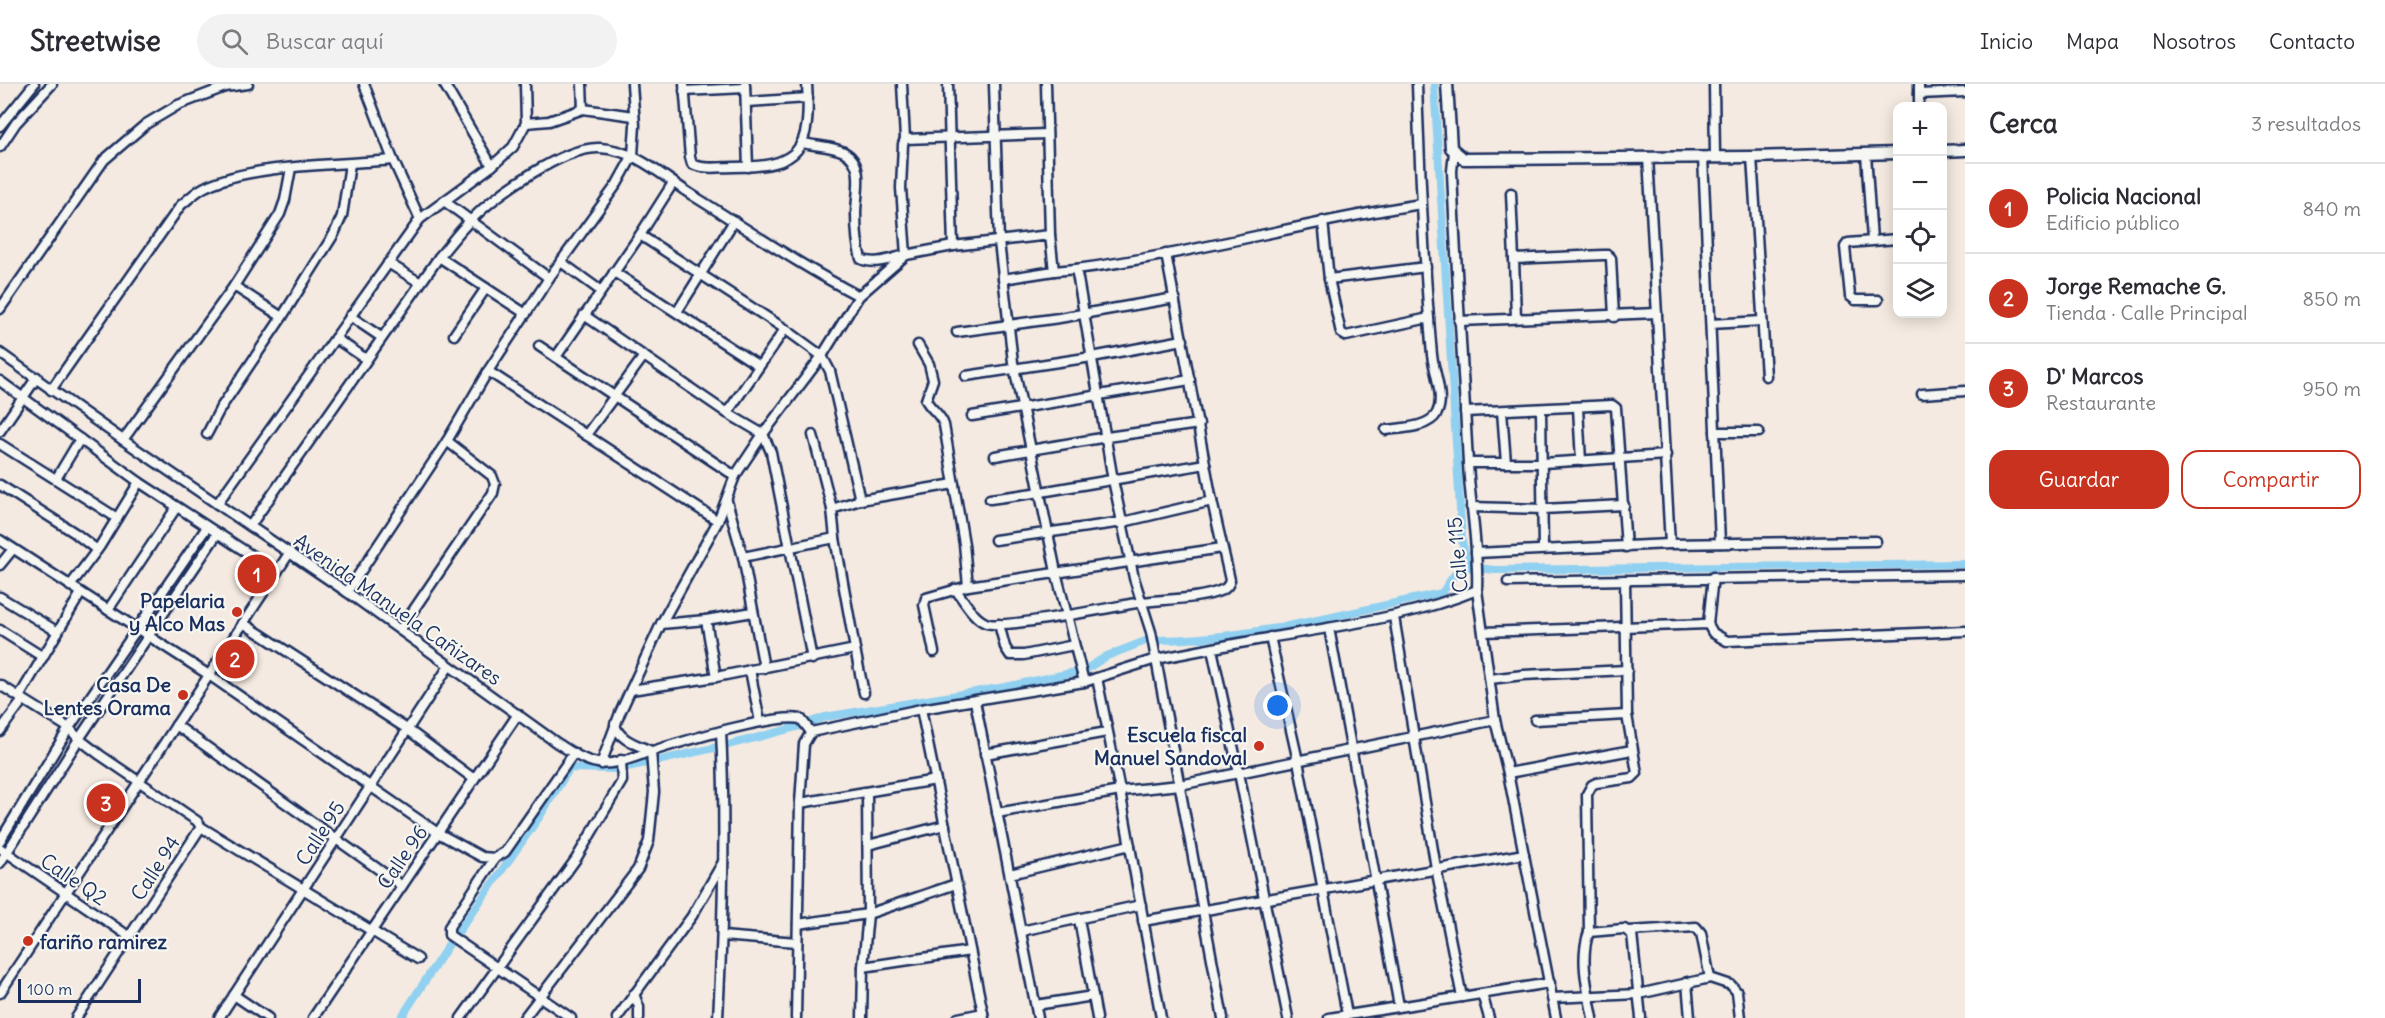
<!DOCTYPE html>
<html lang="es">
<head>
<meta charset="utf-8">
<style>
	:root { --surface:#fff; --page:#f2f2f3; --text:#2b2b33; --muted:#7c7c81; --line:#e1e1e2; --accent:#c8321e }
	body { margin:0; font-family:Delius,sans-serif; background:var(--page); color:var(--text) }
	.controls { position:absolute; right:18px; top:18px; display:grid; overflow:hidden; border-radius:12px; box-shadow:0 3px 15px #0003 }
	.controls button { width:54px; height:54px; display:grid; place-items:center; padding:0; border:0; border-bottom:2px solid var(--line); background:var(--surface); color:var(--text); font:30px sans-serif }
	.scale { position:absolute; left:18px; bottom:15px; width:123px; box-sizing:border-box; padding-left:6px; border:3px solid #1b2f5e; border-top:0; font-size:16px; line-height:21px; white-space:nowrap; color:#1b2f5e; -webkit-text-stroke:4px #f6f6f2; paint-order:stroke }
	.you { position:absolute; left:1278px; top:622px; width:21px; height:21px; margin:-15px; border:4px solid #fff; border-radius:50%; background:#1a73e8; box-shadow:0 0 0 9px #1a73e833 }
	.badge { display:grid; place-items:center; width:39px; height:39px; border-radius:50%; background:var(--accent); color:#fff; font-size:20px; font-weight:700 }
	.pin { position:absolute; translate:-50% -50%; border:3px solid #fff; box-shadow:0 2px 6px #0006 }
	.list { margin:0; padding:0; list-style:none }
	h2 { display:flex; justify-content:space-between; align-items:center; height:78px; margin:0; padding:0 24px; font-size:26px }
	h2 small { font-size:20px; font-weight:400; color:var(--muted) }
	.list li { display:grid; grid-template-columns:39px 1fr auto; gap:18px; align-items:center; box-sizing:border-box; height:90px; padding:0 24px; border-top:2px solid var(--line) }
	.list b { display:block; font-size:22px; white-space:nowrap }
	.list p { margin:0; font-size:20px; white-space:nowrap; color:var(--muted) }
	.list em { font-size:20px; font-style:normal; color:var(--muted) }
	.actions { display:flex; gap:12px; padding:18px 24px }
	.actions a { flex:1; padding:14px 0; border:2px solid var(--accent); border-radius:18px; text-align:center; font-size:21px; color:var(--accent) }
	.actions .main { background:var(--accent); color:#fff }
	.icon { flex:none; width:33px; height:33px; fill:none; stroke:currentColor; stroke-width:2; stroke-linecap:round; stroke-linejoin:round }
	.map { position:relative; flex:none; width:1965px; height:934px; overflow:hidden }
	header { display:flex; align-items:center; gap:36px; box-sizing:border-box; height:84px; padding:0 30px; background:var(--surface); border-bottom:2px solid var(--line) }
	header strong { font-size:28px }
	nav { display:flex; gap:33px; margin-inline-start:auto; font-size:21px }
	.search { width:420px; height:54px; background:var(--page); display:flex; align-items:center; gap:15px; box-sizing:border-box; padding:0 21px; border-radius:33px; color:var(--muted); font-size:22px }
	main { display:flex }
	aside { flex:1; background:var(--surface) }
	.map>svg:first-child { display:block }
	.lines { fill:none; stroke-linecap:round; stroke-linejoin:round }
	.canal { stroke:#90d0f1; stroke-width:8 }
	.minor-casing { stroke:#1b2f5e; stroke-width:13 }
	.tertiary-casing { stroke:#1b2f5e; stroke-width:15 }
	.minor { stroke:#f6f6f2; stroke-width:8 }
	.tertiary { stroke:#f6f6f2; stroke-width:10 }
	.poi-dot { fill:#c8321e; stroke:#f6f6f2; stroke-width:2 }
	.labels { text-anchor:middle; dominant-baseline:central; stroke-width:4.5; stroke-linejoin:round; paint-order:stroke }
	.street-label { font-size:20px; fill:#1b2f5e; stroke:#f6f6f2 }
	.poi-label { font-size:20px; font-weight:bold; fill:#1b2f5e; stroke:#f6f6f2; text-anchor:end }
</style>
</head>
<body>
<header>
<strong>Streetwise</strong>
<div class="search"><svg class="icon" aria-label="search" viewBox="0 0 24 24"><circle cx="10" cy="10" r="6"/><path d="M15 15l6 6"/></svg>Buscar aquí</div>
<nav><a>Inicio</a><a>Mapa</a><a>Nosotros</a><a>Contacto</a></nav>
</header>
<main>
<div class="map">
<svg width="1965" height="934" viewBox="0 0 1965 934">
	<rect width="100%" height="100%" fill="#f4eae1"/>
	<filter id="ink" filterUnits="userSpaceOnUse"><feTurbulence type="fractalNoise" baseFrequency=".0167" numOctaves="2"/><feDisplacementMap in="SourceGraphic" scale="12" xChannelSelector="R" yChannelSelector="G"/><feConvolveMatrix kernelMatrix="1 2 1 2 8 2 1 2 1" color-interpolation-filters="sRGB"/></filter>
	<g filter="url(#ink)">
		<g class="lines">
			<!-- canal -->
			<g class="canal">
				<polyline points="1434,0 1462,457 1468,483 1495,486 1965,480"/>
				<path d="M1157,556c95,0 191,-28 285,-47l12,-18 14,-8"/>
				<polyline points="1083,587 1107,572 1148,556"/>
				<polyline points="811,638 825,633 1005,603 1076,588"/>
				<polyline points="728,661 797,643"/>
				<polyline points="657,677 718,663"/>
				<polyline points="627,683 646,679"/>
				<polyline points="457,850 540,732 570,684 614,685"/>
				<polyline points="401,934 451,857"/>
			</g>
			<defs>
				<g id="minor">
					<polyline points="364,0 393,76 420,135"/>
					<polyline points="582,0 583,25"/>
					<path d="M684,0l6,73 2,7c12,6 29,3 42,3 67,0 77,-18 73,-83"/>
					<polyline points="745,0 748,83"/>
					<polyline points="948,0 953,162"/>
					<polyline points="994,0 999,158 1013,278 1056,488 1084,598"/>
					<polyline points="1046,0 1050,151"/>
					<polyline points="1714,0 1715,73"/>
					<polyline points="1919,0 1919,22"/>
					<polyline points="684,7 745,4"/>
					<polyline points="1919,10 1965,8"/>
					<polyline points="747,18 808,14"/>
					<polyline points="526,39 549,37 583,25 634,32"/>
					<polyline points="0,42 34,0"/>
					<polyline points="905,55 1047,50"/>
					<path d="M803,59c12,3 30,3 41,9 22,12 12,41 12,61 0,14 1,32 5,46 14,7 31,-1 45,-4l-5,-67 2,-44 2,-5 -3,-55"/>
					<polyline points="0,63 16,39 52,0"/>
					<path d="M1454,68l-2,19c4,98 11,195 16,292 2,42 11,85 9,127l18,130 13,53 48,245"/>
					<polyline points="1866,70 1872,156"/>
					<polyline points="1648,73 1670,460"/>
					<polyline points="1703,73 1720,459"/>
					<polyline points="1752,73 1766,292"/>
					<polyline points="492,82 513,63 526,39 525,0"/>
					<polyline points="1511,109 1514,175"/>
					<polyline points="444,117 549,194"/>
					<polyline points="1323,137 1329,195 1341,249 1346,252 1429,234"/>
					<polyline points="640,151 785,245 822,272 830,287 860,416"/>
					<polyline points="439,173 486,204"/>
					<polyline points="561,178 601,207"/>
					<polyline points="388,179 419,198"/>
					<path d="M1076,185c116,-15 229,-47 345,-65"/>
					<polyline points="614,188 759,282"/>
					<polyline points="1003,195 1054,187"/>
					<polyline points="1329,195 1426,183"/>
					<polyline points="234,202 282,233"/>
					<polyline points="1878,216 1855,216 1850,212 1845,163 1848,159 1897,155"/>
					<polyline points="0,225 104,76 146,40 178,21 225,3 248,0"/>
					<polyline points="677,228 734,137"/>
					<polyline points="584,231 727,329 763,350 771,368 812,575"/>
					<polyline points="350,232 381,253"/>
					<polyline points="1516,234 1514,175 1603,171 1608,171 1611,174 1614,233"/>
					<polyline points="1459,237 1657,229"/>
					<polyline points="1711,240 1762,237"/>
					<polyline points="957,248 1059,234 1175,214"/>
					<polyline points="454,251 486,204 526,230"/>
					<polyline points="335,254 366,275"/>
					<path d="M918,261l11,19 4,16 -7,20c5,10 14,13 18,25l20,119 4,42"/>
					<polyline points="539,262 735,392"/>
					<path d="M0,269l123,87 224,152 210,151c13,8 26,18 41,20 18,3 38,-7 54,-12 30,-9 123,-38 149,-32l10,13"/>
					<polyline points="556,273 640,151 673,99"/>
					<polyline points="488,287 718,437"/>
					<polyline points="966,292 1092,273 1183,256"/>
					<polyline points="0,297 139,398 277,488"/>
					<path d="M51,306l130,-185c8,-6 16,-15 26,-19 47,-22 132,-21 186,-26"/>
					<polyline points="1922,310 1965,307"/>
					<polyline points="1578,324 1581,377"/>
					<polyline points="1541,326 1543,465"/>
					<polyline points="1502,327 1506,379"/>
					<polyline points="1465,328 1612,321 1616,324 1626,463"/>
					<polyline points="727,329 785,245"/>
					<polyline points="972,332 1190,296"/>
					<path d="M1386,346c15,-2 43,-2 51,-17 8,-16 -3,-41 -5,-58 -8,-90 -12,-181 -15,-271"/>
					<polyline points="0,347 37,293"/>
					<polyline points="1715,348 1759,348"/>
					<polyline points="207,350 220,325 282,233 334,150 342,132 350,80"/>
					<polyline points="586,351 644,272"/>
					<polyline points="123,356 234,202 280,130 285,116 291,84"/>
					<polyline points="0,360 117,434"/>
					<polyline points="995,372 1107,353 1199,340"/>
					<polyline points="1468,379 1543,379 1666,371"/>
					<polyline points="56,395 80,355"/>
					<polyline points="0,401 75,449 97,466"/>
					<polyline points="990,415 1041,408 1205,380"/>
					<polyline points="727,417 743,473 764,584"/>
					<polyline points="217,420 420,135 492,82 444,0"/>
					<polyline points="1471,423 1543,425 1624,421"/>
					<polyline points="832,425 860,416 954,400"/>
					<path d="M250,442l189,-269c11,-13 21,-27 33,-38 25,-25 92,-73 128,-71 37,2 63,29 92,47 55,34 109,71 167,101"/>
					<polyline points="0,456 209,591 438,749 482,773 495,774 505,768 574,669"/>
					<polyline points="995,456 1123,438 1212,417"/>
					<polyline points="1476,469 1670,460 1876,457"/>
					<polyline points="743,473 835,454"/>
					<polyline points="0,481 13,465"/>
					<polyline points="1508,498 1965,491"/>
					<polyline points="70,502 100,462 139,398"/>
					<path d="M955,505c9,11 18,29 31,34 14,7 127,-16 150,-20 25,-4 63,-3 86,-13 5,-2 7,-5 8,-10l-18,-79 -46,-247"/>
					<polyline points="347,508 447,357 488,287 549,194 617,100 633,71 635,41 632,0"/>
					<polyline points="0,513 58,548"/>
					<polyline points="108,526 176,424"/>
					<polyline points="1394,533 1436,784 1462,913"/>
					<polyline points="243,539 407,645 474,695"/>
					<polyline points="661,540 706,536"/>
					<polyline points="999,540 1005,563 1010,571 1024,571 1074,561"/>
					<polyline points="1708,540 1713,493"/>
					<polyline points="1329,544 1399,922"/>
					<polyline points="0,546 43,573"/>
					<polyline points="400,546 493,409 495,400 492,392 447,357"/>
					<polyline points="1484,548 1708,540 1713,549 1727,557 1965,547"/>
					<polyline points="1270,553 1298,677 1347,930"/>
					<polyline points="855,565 864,609"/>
					<polyline points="1212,565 1239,689 1288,934"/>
					<polyline points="934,568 924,521 926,514 968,502 1222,464"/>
					<polyline points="750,586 760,638"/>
					<polyline points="716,593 706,536 753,528"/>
					<polyline points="1097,594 1120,707 1161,934"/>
					<polyline points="1490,595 1523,591 1627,586"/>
					<polyline points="0,601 69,644 79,655 100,671 197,737 201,743 418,875"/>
					<polyline points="631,606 716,593 855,565 835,454 832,425 813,351"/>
					<polyline points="19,613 81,509"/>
					<polyline points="975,617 1038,934"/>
					<polyline points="921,625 984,934"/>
					<polyline points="1535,636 1627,631"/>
					<polyline points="176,641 402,802"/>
					<polyline points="0,647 23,616"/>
					<polyline points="985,670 1107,648"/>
					<polyline points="601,680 620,629 661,540 718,437 735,392 763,350 822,272 859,212 906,171 953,162 1050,151 1054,187 1076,185 1078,195 1113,396 1134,494 1151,548 1156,575 1084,598 921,625 811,648 804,660 800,719 796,934"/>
					<polyline points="1508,689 1632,666"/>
					<polyline points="800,719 936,696"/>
					<polyline points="997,729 1120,707 1180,701 1495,636"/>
					<polyline points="0,757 69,644 207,443"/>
					<polyline points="868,761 945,741"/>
					<polyline points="0,764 130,853"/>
					<polyline points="495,774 449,843 449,851 571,934"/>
					<polyline points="0,779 79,655 217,450"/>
					<polyline points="1010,790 1130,761"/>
					<polyline points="1079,835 1097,934"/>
					<polyline points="1143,837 1524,770"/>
					<polyline points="798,840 868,830 956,800"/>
					<polyline points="1021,847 1141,821"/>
					<polyline points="1629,847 1696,843 1701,849 1710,894"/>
					<polyline points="1589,848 1624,845 1632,850 1641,934"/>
					<polyline points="722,852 797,858"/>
					<polyline points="863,883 970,867"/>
					<polyline points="1687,898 1690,934"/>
					<polyline points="0,909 290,468"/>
					<polyline points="634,910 639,923 639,934"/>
					<polyline points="1482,910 1489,934"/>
					<polyline points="234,911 268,934"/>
					<polyline points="1552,914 1639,910 1710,894 1731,901 1737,908 1740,934"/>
					<polyline points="1036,921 1093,912"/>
					<polyline points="76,934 201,743"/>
					<polyline points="219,934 449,582"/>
					<polyline points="313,934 518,630"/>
					<polyline points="461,934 576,775 622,697 621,676"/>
					<path d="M524,934l114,-149 11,-28 5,-49 -3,-41c-13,-6 -33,-11 -36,-27"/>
					<polyline points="617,934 692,832 723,778"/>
					<path d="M718,934c5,-95 8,-191 3,-286"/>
					<polyline points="862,934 863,883 868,830 867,708"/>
					<polyline points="958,934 983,929"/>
					<path d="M1223,934l-67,-359c38,-7 75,-15 113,-21 72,-13 139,-20 208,-48"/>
					<polyline points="1329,934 1550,899"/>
					<path d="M1593,934c-5,-26 -14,-60 -4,-86l-2,-138 5,-9 4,-2 36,-5 5,-5 -10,-58 -2,-135"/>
				</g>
				<g id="tertiary">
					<polyline points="1447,0 1451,64 1464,75 1752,73 1898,69"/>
					<polyline points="1942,67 1965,66"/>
				</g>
			</defs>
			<!-- minor casing -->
			<use href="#minor" class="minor-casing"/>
			<!-- tertiary casing -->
			<use href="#tertiary" class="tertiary-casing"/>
			<!-- minor -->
			<use href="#minor" class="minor"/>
			<!-- tertiary -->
			<use href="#tertiary" class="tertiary"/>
		</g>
	</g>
	<!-- markers -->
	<g class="poi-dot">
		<circle cx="237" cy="528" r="6"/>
		<circle cx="183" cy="611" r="6"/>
		<circle cx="1259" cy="662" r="6"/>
		<circle cx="28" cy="857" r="6"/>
	</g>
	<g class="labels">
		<!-- street labels -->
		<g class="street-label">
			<text transform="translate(1457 471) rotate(-95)">Calle 115</text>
			<text transform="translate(398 525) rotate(35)">Avenida Manuela Cañizares</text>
			<text transform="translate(320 749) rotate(-57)">Calle 95</text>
			<text transform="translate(402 773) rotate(-56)">Calle 96</text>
			<text transform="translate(155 784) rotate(-57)">Calle 94</text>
			<text transform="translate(74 795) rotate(34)">Calle Q2</text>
		</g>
		<!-- poi labels -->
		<g class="poi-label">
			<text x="225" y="516">Papelaria<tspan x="225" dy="23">y Alco Mas</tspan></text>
			<text x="171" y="600">Casa De<tspan x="171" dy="23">Lentes Orama</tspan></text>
			<text x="1247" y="650">Escuela fiscal<tspan x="1247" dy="23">Manuel Sandoval</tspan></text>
			<text x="40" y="857" text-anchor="start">fariño ramirez</text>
		</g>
	</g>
</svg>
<div class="controls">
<button>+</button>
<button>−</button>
<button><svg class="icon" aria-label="locate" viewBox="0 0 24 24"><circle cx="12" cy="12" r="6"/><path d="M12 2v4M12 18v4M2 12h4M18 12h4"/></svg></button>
<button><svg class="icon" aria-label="layers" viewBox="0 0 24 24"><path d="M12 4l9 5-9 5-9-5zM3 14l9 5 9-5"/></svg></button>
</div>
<div class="scale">100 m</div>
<div class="you"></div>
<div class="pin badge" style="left:257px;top:490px">1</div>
<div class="pin badge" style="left:235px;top:575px">2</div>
<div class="pin badge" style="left:106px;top:719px">3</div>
</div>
<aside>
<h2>Cerca<small>3 resultados</small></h2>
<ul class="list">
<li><span class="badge">1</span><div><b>Policia Nacional</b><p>Edificio público</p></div><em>840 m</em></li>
<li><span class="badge">2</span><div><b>Jorge Remache G.</b><p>Tienda · Calle Principal</p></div><em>850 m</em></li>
<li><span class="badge">3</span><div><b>D' Marcos</b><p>Restaurante</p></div><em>950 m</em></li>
</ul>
<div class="actions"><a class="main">Guardar</a><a>Compartir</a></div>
</aside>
</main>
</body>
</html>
